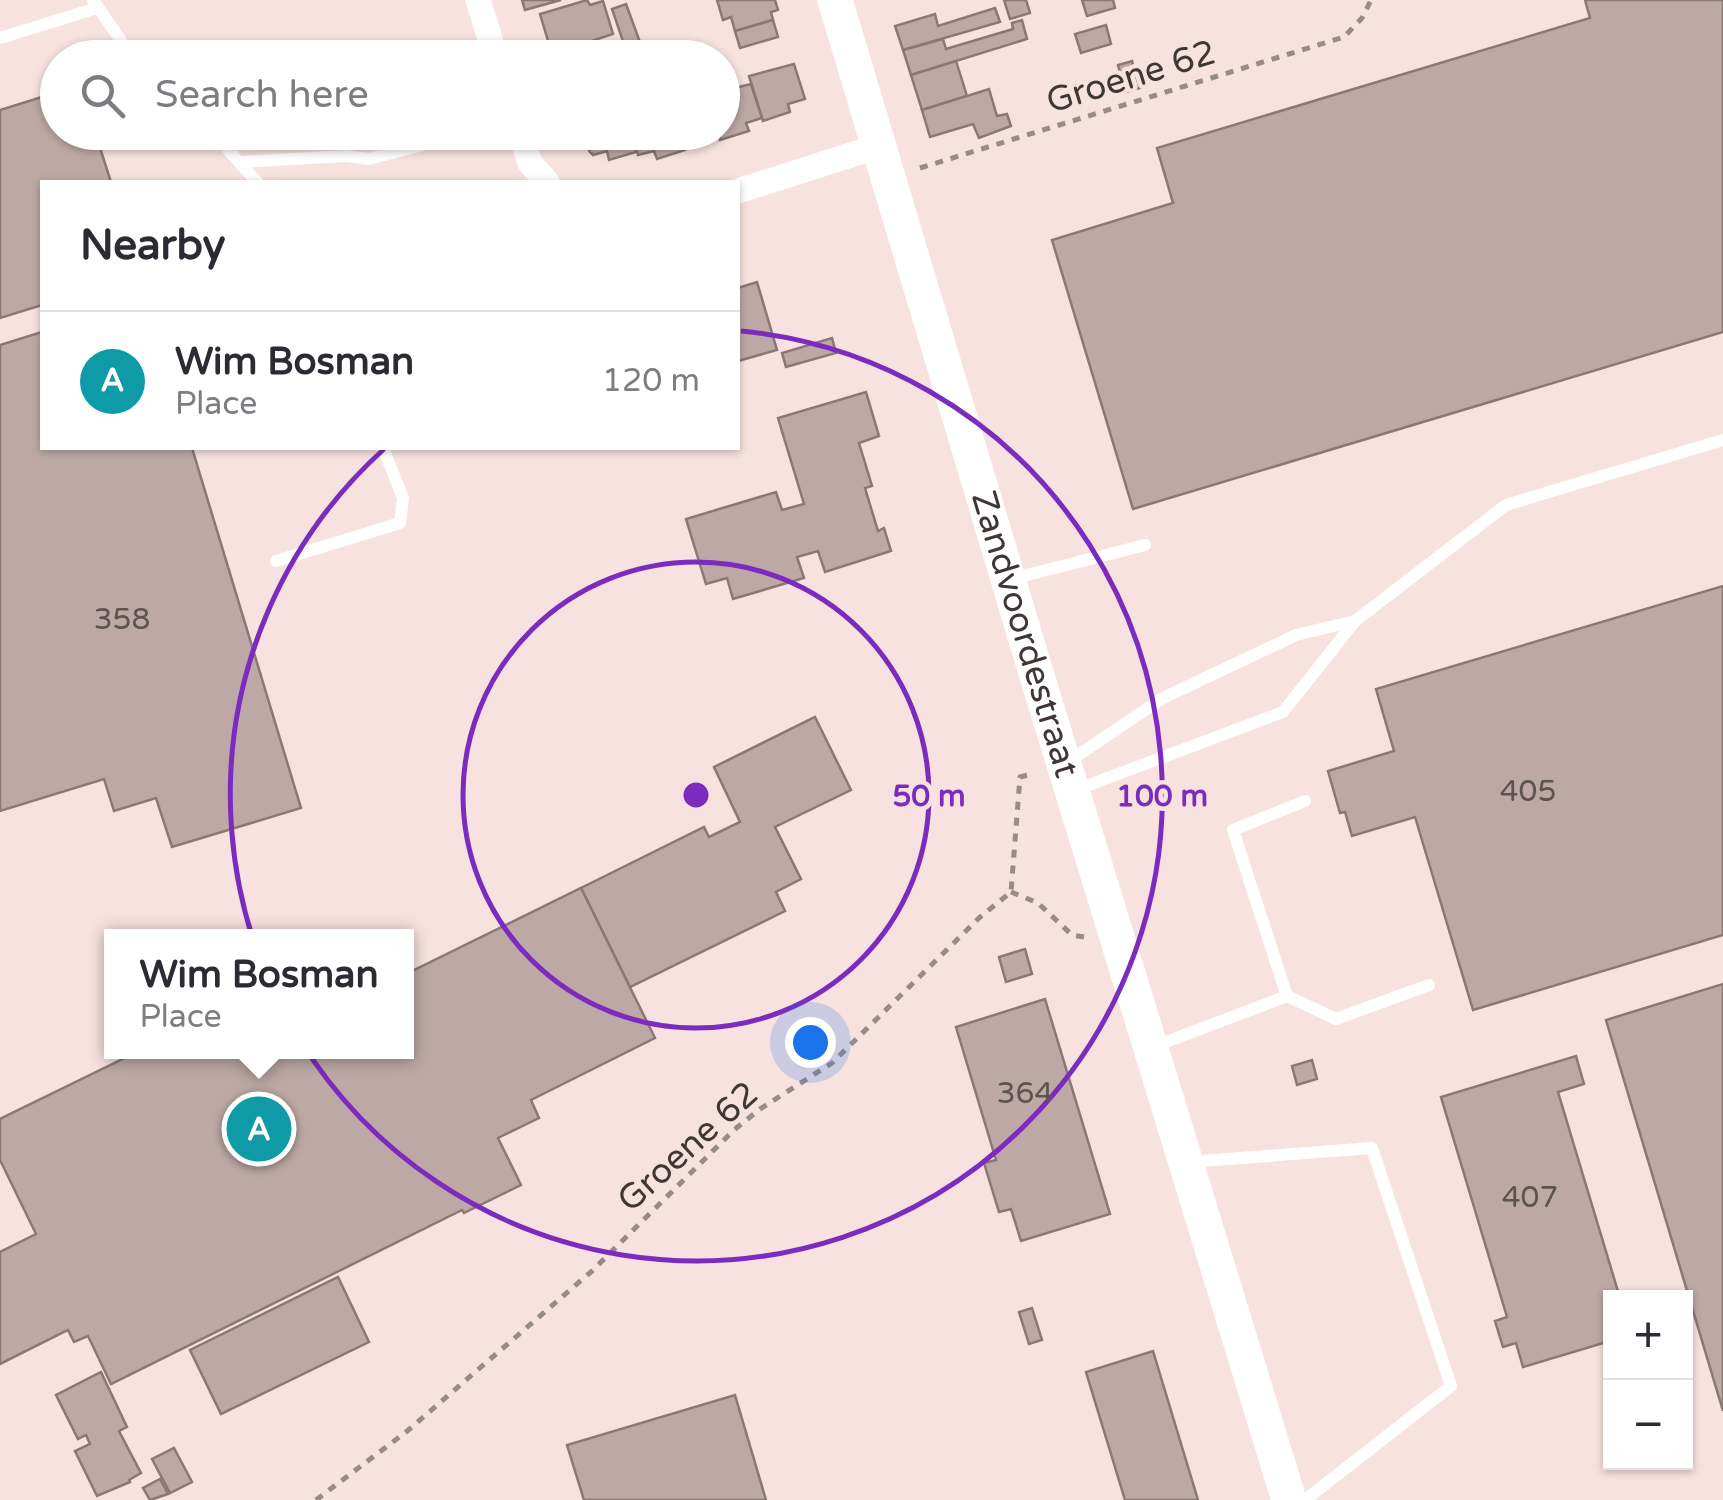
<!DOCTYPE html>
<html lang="en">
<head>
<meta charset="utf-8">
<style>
	:root { --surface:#fff; --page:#f7f7f7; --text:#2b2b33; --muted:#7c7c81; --line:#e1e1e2; --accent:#111827 }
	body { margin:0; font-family:"Varela Round",sans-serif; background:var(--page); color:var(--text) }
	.controls { position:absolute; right:30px; bottom:30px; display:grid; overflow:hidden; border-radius:0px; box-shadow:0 2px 8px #0004 }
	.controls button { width:90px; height:90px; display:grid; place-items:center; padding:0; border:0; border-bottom:2px solid var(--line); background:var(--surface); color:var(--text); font:50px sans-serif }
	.you { position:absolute; left:810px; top:1042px; width:35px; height:35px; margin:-25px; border:8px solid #fff; border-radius:50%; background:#1a73e8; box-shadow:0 0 0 15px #1a73e833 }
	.badge { display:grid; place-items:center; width:65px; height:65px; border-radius:50%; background:var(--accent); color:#fff; font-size:32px; font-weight:700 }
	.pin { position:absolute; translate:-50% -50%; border:5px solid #fff; box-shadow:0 2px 10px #0006 }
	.popup { position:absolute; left:104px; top:929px; width:310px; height:130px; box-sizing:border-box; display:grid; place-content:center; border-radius:0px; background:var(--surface); filter:drop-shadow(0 2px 8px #0005); font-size:32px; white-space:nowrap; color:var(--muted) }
	.popup b { font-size:38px; color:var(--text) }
	.popup::after { content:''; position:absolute; left:50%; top:100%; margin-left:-20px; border:20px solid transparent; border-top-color:var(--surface) }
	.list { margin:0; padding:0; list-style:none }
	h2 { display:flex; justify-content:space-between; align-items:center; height:130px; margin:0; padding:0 40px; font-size:42px }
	h2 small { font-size:32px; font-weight:400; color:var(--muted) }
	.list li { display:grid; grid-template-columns:65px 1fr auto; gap:30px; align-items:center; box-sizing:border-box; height:140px; padding:0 40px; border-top:2px solid var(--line) }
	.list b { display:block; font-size:38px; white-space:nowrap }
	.list p { margin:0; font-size:32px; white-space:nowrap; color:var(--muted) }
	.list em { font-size:32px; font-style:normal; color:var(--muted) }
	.icon { flex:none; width:55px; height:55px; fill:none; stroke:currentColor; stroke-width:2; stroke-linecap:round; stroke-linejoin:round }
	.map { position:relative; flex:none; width:1723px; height:1500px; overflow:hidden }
	.search { position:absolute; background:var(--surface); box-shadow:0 2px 8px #0004; left:40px; top:40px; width:700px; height:110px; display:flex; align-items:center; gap:25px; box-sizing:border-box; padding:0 35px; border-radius:55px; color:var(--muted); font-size:38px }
	.panel { position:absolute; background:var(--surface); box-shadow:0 2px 8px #0004; left:40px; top:180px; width:700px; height:270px; border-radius:0px }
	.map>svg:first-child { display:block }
	.building { fill:#bda8a5; stroke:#8b7875; stroke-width:2.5 }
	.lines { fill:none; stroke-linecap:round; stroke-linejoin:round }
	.path { stroke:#988a88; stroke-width:5; stroke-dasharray:8 8; stroke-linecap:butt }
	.service { stroke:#fff; stroke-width:12 }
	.minor { stroke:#fff; stroke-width:25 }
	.secondary { stroke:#fff; stroke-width:35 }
	.ring { fill:none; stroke:#7b2cbf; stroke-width:5 }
	.labels { text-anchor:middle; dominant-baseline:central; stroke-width:9; stroke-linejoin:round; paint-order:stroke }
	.number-label { font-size:30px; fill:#5e5352 }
	.street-label { font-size:35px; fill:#3f3736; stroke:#f7e2df }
	.centre { fill:#7b2cbf; stroke:#f7e2df; stroke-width:5 }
	.ring-label { font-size:30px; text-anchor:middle; font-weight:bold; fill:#7b2cbf; stroke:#f7e2df; stroke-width:9; stroke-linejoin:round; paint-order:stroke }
</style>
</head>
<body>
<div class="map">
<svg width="1723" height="1500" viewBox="0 0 1723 1500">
	<rect width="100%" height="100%" fill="#f7e2df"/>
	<!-- building -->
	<g class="building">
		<polygon points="522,0 561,0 525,10"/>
		<polygon points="587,0 590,5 603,1 613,34 552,54 540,14"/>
		<polygon points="717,0 775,0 778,10 771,12 773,20 735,31 731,17 723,20"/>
		<polygon points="1004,0 1026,0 1030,13 1010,19"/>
		<polygon points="1082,0 1113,0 1115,8 1087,16"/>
		<polygon points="1585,0 1723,0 1723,332 1133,509 1052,240 1173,203 1157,148 1590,18"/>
		<polygon points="626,4 641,45 626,50 612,9"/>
		<polygon points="995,8 1000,22 903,50 895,26 935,14 938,26"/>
		<polygon points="773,20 778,37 740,48 735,31"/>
		<polygon points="1022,20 1027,39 911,75 903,50 943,39 946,49 1013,29 1012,23"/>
		<polygon points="1106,25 1111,44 1081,53 1075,34"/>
		<polygon points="671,47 675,58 660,58 658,52"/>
		<polygon points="956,61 967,96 922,110 911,75"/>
		<polygon points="1132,61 1135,73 1121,77 1118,65"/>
		<polygon points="794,64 805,99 788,104 790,112 763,121 749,76"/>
		<polygon points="1135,73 1140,88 1126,92 1121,77"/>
		<polygon points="751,84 762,118 746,123 749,131 720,140 722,91"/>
		<polygon points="989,89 997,116 1007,114 1011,126 979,138 973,124 930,137 922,110"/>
		<polygon points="58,92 58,132 95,132 111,182 42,182 42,305 0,318 0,110"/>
		<polygon points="281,132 333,132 333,145 282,147"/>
		<polygon points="631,132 679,132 685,150 657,159 654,151 638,155"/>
		<polygon points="631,132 636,152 609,160 607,151 593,155 590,152 578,132"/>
		<polygon points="757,282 777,350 738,361 738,288"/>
		<polygon points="42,332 42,448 192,448 301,808 172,847 156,798 114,811 104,779 0,811 0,345"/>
		<polygon points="832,338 836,353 786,367 782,353"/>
		<polygon points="866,392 879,436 859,443 872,486 865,488 878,531 884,528 891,551 825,572 818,551 797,557 804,578 733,599 727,578 706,584 686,519 776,492 782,510 804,504 778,418"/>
		<polygon points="1723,586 1723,935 1473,1010 1415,817 1352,836 1345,812 1340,813 1328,771 1394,751 1376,689"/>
		<polygon points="815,717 851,790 775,827 801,879 776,892 785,911 630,987 581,888 704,827 709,837 740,822 714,767"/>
		<polygon points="581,888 655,1038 531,1100 539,1118 498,1138 521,1185 464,1213 462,1210 111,1384 88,1336 74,1342 68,1330 0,1364 0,1252 36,1234 0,1160 0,1119 137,1052 406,1052 406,974"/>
		<polygon points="1025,949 1032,974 1006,982 999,957"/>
		<polygon points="1723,984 1723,1411 1606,1020"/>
		<polygon points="1045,999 1110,1214 1021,1241 1011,1209 999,1212 984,1163 996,1160 956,1027"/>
		<polygon points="1576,1056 1584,1084 1558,1092 1620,1298 1610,1298 1610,1341 1523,1367 1516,1343 1503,1347 1495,1321 1507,1317 1441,1097"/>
		<polygon points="1312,1060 1317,1079 1297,1085 1292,1066"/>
		<polygon points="338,1277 369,1342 221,1414 190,1350"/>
		<polygon points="1032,1308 1042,1340 1029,1344 1019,1312"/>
		<polygon points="1153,1351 1198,1500 1125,1500 1086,1372"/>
		<polygon points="101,1372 127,1427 119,1431 141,1473 129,1480 130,1482 97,1496 75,1451 90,1444 86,1435 78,1439 56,1395"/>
		<polygon points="735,1395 766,1500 584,1500 567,1445"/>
		<polygon points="174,1448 192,1482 170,1493 152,1459"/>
		<polygon points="160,1479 168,1494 150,1500 143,1488"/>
	</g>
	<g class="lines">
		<!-- path -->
		<g class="path">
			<polyline points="920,168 1344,37 1362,18 1371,0"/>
			<polyline points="1011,892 1038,903 1072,935 1084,937"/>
			<polyline points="316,1500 406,1432 592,1271 734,1130 760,1109 832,1063 979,918 1011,892 1020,777 1032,774"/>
		</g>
		<!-- service -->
		<g class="service">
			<polyline points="93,0 133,58"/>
			<polyline points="0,38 97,8"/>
			<polyline points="212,132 257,182"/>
			<polyline points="241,162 346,156 369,159 434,142 448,132"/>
			<polyline points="276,561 400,523 403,498 383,448"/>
			<polyline points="1011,579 1145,545"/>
			<polyline points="1068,762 1163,698 1296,635 1355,621"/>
			<polyline points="1073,791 1283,712 1355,621 1506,505 1723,440"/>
			<polyline points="1287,996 1336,1019 1429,985"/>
			<polyline points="1153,1047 1287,996 1233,830 1305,801"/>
			<polyline points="1188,1162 1372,1148 1451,1386 1305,1500"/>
		</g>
		<!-- minor -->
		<g class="minor">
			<polyline points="478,0 496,58"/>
			<polyline points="520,132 530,163 547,182"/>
			<polyline points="738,191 879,146"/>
		</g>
		<!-- secondary -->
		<path class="secondary" id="s1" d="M835,0l199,666 255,834"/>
	</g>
	<!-- distance rings -->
	<g class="ring">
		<circle cx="696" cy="795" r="233"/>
		<path d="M741 331A466 466 0 1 1 384 449"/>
	</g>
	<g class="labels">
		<!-- number labels -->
		<g class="number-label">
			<text x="122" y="619">358</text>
			<text x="1528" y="791">405</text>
			<text x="1025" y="1093">364</text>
			<text x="1530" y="1197">407</text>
		</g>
		<!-- street labels -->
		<g class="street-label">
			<text transform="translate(1131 77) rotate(-17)">Groene 62</text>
			<text stroke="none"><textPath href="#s1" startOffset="662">Zandvoordestraat</textPath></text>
			<text transform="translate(688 1147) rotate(-42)">Groene 62</text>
		</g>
	</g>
	<circle cx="696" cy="795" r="15" class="centre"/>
	<g class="ring-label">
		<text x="929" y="806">50 m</text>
		<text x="1162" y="806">100 m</text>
	</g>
</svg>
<div class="controls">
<button>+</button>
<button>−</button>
</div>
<div class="you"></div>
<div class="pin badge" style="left:259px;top:1129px;background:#0f9aa8">A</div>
<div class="popup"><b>Wim Bosman</b>Place</div>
<div class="search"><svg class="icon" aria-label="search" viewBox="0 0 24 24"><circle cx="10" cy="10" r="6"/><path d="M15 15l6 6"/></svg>Search here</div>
<section class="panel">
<h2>Nearby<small></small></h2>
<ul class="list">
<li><span class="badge" style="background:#0f9aa8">A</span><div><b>Wim Bosman</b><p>Place</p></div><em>120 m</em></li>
</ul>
</section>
</div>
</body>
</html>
